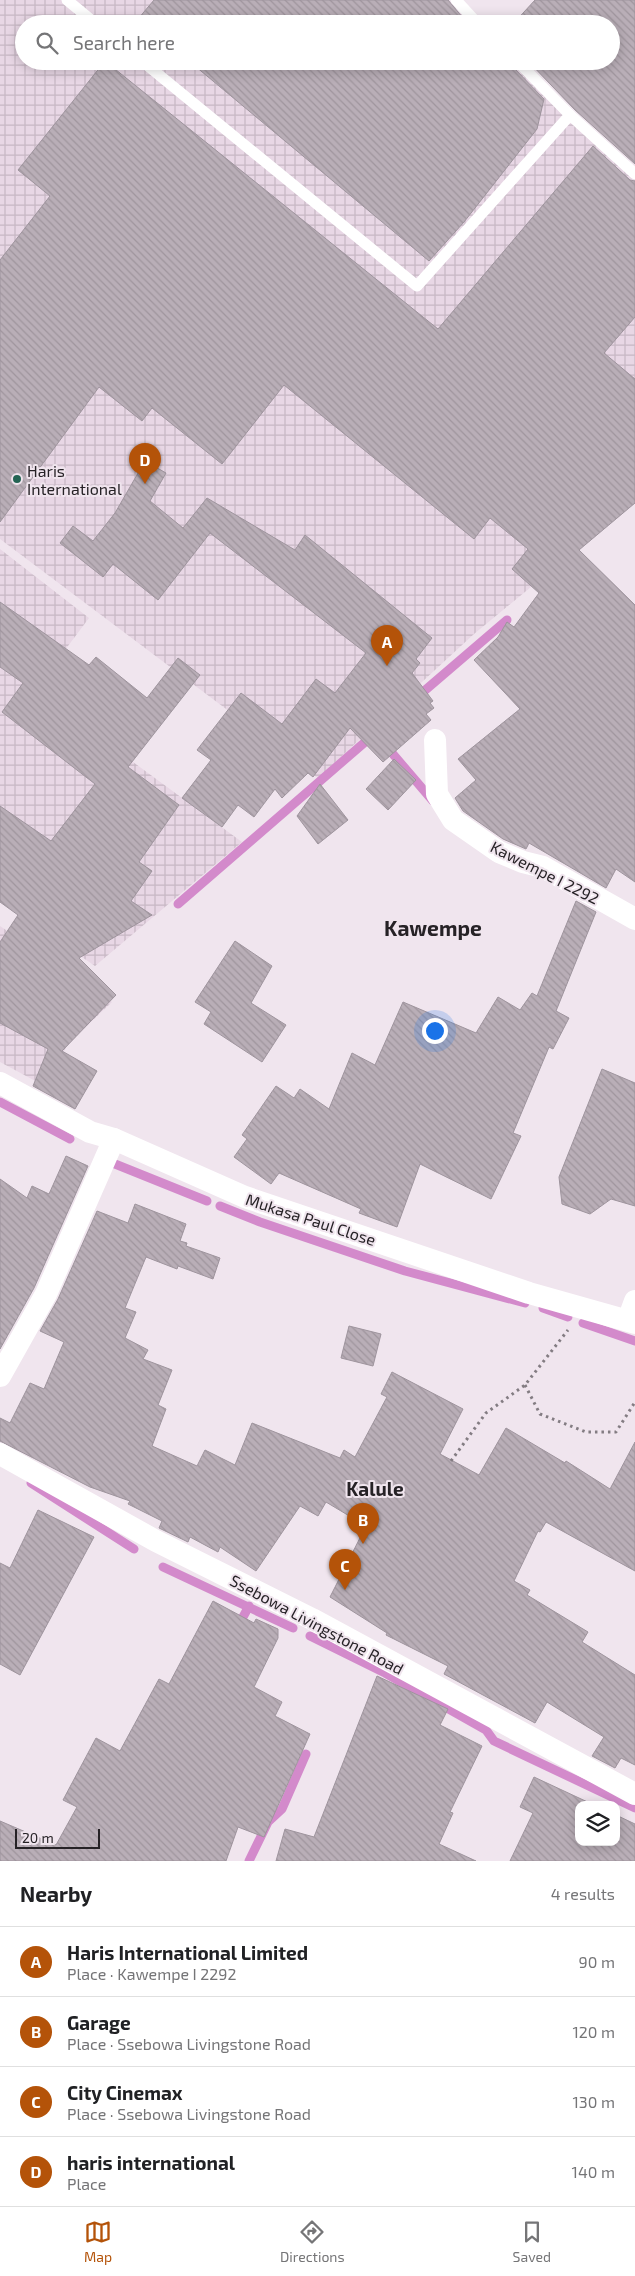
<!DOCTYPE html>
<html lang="en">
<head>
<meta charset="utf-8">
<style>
	:root { --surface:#fff; --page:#f6f6f6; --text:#202124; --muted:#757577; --line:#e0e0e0; --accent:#b45309 }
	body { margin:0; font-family:"Exo 2",sans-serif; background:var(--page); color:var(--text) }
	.controls { position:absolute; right:15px; bottom:15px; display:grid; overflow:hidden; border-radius:10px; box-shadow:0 2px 12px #0003 }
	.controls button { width:45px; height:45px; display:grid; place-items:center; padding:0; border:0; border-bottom:1px solid var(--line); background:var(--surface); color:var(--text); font:25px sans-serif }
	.scale { position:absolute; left:15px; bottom:12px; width:85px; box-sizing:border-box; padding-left:5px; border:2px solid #262226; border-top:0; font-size:14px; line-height:18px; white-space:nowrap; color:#262226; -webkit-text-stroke:4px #f0e5ee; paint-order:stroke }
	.you { position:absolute; left:434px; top:1030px; width:18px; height:18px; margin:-12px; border:4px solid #fff; border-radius:50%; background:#1a73e8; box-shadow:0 0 0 8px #1a73e833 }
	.badge { display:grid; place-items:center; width:32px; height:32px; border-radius:50%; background:var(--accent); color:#fff; font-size:16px; font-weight:700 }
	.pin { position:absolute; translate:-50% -41px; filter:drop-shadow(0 1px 2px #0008) }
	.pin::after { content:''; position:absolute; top:26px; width:18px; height:15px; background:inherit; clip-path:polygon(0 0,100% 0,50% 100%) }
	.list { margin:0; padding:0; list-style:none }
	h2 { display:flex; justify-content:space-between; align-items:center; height:65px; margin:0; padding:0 20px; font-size:21px }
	h2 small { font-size:16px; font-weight:400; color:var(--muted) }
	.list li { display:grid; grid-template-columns:32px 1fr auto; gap:15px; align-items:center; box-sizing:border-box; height:70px; padding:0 20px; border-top:1px solid var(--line) }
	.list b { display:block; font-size:19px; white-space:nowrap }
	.list p { margin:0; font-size:16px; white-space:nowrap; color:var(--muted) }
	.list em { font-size:16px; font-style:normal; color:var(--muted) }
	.icon { flex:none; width:28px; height:28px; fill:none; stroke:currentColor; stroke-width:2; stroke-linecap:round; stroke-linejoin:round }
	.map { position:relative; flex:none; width:635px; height:1861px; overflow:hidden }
	.search { position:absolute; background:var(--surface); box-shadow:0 2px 12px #0003; left:15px; right:15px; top:15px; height:55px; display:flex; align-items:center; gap:12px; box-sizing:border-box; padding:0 18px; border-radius:28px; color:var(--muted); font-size:19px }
	.sheet { height:345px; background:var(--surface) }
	nav { display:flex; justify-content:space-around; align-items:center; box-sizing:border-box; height:70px; border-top:1px solid var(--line); background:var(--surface); font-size:14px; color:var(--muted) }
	nav a { display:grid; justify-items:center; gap:2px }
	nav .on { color:var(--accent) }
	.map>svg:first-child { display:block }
	.industrial { fill:url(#industrial-grid) }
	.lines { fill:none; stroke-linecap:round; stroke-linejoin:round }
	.stream { stroke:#d38acb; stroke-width:9 }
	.building { fill:url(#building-back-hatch); stroke:#9e949d }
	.path { stroke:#837c82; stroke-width:3; stroke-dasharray:2.5 4; stroke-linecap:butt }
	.lane { stroke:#fff; stroke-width:11 }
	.street { stroke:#fff; stroke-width:22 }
	.poi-dot { fill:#236453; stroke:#f0e5ee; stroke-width:2 }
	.labels { text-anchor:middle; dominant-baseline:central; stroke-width:4; stroke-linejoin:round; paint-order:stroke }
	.poi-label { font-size:16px; fill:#262226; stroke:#f0e5ee; text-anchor:start }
	.street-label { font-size:16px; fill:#262226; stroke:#f0e5ee }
	.quarter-label { font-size:19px; font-weight:bold; fill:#262226; stroke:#f0e5ee }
	.district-label { font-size:21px; font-weight:bold; fill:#262226; stroke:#f0e5ee }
</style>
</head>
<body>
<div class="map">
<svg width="635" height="1861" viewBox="0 0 635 1861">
	<defs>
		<pattern id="industrial-grid" width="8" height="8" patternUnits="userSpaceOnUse" patternTransform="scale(1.25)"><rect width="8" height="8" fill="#e8d7e5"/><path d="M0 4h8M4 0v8" fill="none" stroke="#c7b8c4"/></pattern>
		<pattern id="building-back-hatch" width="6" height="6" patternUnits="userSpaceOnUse" patternTransform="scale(1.25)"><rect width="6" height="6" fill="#b9aeb7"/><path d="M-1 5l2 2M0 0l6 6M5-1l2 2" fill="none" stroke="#9f959d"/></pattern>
	</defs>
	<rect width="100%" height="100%" fill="#f0e5ee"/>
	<!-- industrial -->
	<g class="industrial">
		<polygon points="0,0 449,0 473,24 24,24 24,61 512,61 635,180 635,501 474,634 318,778 0,539"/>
		<polygon points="0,549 89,618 35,690 242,842 95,966 0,901"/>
		<polygon points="0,926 112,1002 70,1042 41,1084 0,1062"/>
	</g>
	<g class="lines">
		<!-- stream -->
		<g class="stream">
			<polyline points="416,698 507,620"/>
			<polyline points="386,746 433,801"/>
			<polyline points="178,904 372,736"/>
			<polyline points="0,1102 70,1139"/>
			<polyline points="115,1164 207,1201"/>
			<polyline points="220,1206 260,1222 405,1271 525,1303"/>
			<polyline points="543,1308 568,1317"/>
			<polyline points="583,1323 635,1341"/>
			<polyline points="31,1483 134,1549"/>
			<polyline points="163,1567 293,1628"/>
			<polyline points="237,1628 249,1606"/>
			<polyline points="310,1636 385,1673 486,1730 494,1741 635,1808"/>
			<polyline points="249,1861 268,1822 282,1809 306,1754"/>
		</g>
	</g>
	<!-- building -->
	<g class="building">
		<polygon points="154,0 448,0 468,24 144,24 138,19"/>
		<polygon points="535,0 635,0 635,164 575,110 528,61 611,61 611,24 513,24"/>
		<polygon points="105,61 438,329 593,146 630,180 635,181 635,317 604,353 635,379 635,503 579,550 635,605 635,882 616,869 606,888 529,843 526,849 503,839 463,811 455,798 476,780 458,759 520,709 474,660 498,637 507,622 514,627 539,593 512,569 528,549 490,518 474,539 284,385 222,464 152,408 142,421 99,387 0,522 0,260 50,196 18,170"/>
		<polygon points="189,61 510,61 512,66 544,99 537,129 464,222 429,261"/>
		<polygon points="145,461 166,473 150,501 183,528 207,498 295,550 305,535 432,638 416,659 420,663 412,673 433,701 430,703 434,708 426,714 431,720 383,762 350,728 313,777 308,773 282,798 275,789 254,817 238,805 222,827 182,798 211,760 197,750 241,693 282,724 316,679 335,693 366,653 210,533 158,600 113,564 103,577 60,543 73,526 93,541 115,513"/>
		<polygon points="0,602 89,665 96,657 147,698 178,658 200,675 128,767 179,805 139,862 152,871 131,901 152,915 79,958 116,995 62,1051 97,1071 75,1109 33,1086 48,1049 0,1023 0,942 18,915 0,902 0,806 51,841 95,784 2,712 23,683 0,667"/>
		<polygon points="394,759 416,780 388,810 366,789"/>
		<polygon points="320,784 348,820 318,844 297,816"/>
		<polygon points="576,901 596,912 556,1011 569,1018 553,1049 549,1047 513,1133 521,1136 491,1199 420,1164 397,1227 359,1213 361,1209 279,1173 271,1184 234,1157 247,1139 242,1135 276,1086 294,1098 300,1089 329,1109 352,1053 375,1065 403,1002 476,1033 498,997 520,1010 532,993 537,996"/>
		<polygon points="235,941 272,966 251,1003 286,1025 262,1062 204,1024 211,1012 195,1002"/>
		<polygon points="602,1069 635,1083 635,1206 611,1199 590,1214 562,1204 559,1177"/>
		<polygon points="66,1156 88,1166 34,1288 0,1349 0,1179 27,1198 32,1186 49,1194"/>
		<polygon points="135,1204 186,1224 180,1241 187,1243 186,1246 220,1258 213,1279 178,1266 177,1269 146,1257 125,1308 136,1312 125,1338 148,1350 143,1359 172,1370 158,1405 166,1409 152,1446 197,1466 205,1450 235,1465 252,1423 340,1458 344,1450 355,1457 387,1397 381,1394 392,1372 463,1409 440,1454 479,1475 506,1428 565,1463 566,1461 610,1489 635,1442 635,1571 546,1522 540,1532 538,1531 514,1581 530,1590 527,1595 588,1632 582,1642 635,1675 635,1765 621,1758 615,1768 592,1756 604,1737 547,1702 535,1723 444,1674 448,1666 386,1635 387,1633 330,1597 366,1526 326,1502 318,1516 300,1506 256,1571 220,1547 218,1552 190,1537 188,1542 159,1528 162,1521 128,1504 130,1501 90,1487 0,1441 0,1418 10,1423 30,1383 44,1389 64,1342 40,1331 58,1299 97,1211 128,1223"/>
		<polygon points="349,1326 381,1334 373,1366 341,1358"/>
		<polygon points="38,1510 94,1537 20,1675 0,1664 0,1563 10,1568"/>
		<polygon points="213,1601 254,1623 256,1619 278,1629 278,1638 254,1687 282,1702 275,1716 310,1734 264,1837 238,1827 226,1861 0,1861 0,1821 56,1845 77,1807 63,1800 96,1738 120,1751 159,1679 169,1684"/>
		<polygon points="377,1676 448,1709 440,1725 482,1746 450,1812 453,1813 439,1844 476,1861 276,1861 285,1829 314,1837"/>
		<polygon points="534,1777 594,1805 579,1805 579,1842 616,1842 616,1815 635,1824 635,1861 510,1861 533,1813 520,1807"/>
	</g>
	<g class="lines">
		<!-- path -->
		<g class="path">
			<polyline points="525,1385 540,1414 586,1432 616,1432 635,1402"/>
			<polyline points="451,1461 486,1413 525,1385 568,1330"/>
		</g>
		<!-- lane -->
		<g class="lane">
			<polyline points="67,0 96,24"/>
			<polyline points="456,0 478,24"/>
			<polyline points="142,61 417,286 570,115 517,61"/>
			<polyline points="570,115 635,174"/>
		</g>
		<!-- street -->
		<g class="street">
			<polyline points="435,740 437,794 453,820 499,852 523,862 543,867 635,919"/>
			<polyline points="0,1083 90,1132 114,1139 245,1197 529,1293 635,1323"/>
			<polyline points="628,1320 635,1301"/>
			<polyline points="0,1376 46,1294 114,1139"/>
			<polyline points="0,1454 156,1541 312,1619 635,1794"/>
		</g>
	</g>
	<!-- markers -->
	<circle class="poi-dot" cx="17" cy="479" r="5"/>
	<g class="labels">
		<!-- poi labels -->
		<g class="poi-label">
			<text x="27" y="470">Haris<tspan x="27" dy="18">International</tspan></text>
		</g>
		<!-- street labels -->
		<g class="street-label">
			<text transform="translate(545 872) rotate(27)">Kawempe I 2292</text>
			<text transform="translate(311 1219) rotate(18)">Mukasa Paul Close</text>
			<text transform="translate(317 1624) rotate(28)">Ssebowa Livingstone Road</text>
		</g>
		<!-- quarter labels -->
		<g class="quarter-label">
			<text x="375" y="1488">Kalule</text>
		</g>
		<!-- district labels -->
		<g class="district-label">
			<text x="433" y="927">Kawempe</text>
		</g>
	</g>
</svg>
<div class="controls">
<button><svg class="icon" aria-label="layers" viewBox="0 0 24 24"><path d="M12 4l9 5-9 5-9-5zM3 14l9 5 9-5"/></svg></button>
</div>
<div class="scale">20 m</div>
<div class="you"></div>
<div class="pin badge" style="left:387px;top:666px">A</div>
<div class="pin badge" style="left:363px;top:1544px">B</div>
<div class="pin badge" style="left:345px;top:1590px">C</div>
<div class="pin badge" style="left:145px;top:484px">D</div>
<div class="search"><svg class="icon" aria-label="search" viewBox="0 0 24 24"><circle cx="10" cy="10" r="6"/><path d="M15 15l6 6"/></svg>Search here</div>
</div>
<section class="sheet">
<h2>Nearby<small>4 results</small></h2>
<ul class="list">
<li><span class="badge">A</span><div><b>Haris International Limited</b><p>Place · Kawempe I 2292</p></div><em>90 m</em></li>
<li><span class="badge">B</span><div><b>Garage</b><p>Place · Ssebowa Livingstone Road</p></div><em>120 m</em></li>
<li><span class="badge">C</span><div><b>City Cinemax</b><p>Place · Ssebowa Livingstone Road</p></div><em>130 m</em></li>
<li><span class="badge">D</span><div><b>haris international</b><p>Place</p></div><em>140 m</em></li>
</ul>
</section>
<nav>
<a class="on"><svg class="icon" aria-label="map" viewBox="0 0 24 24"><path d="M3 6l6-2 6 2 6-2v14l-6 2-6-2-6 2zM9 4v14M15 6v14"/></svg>Map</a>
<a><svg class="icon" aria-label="directions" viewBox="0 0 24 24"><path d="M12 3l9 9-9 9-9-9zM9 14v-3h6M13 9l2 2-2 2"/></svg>Directions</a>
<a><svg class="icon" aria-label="saved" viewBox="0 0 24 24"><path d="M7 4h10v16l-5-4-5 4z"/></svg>Saved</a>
</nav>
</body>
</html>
